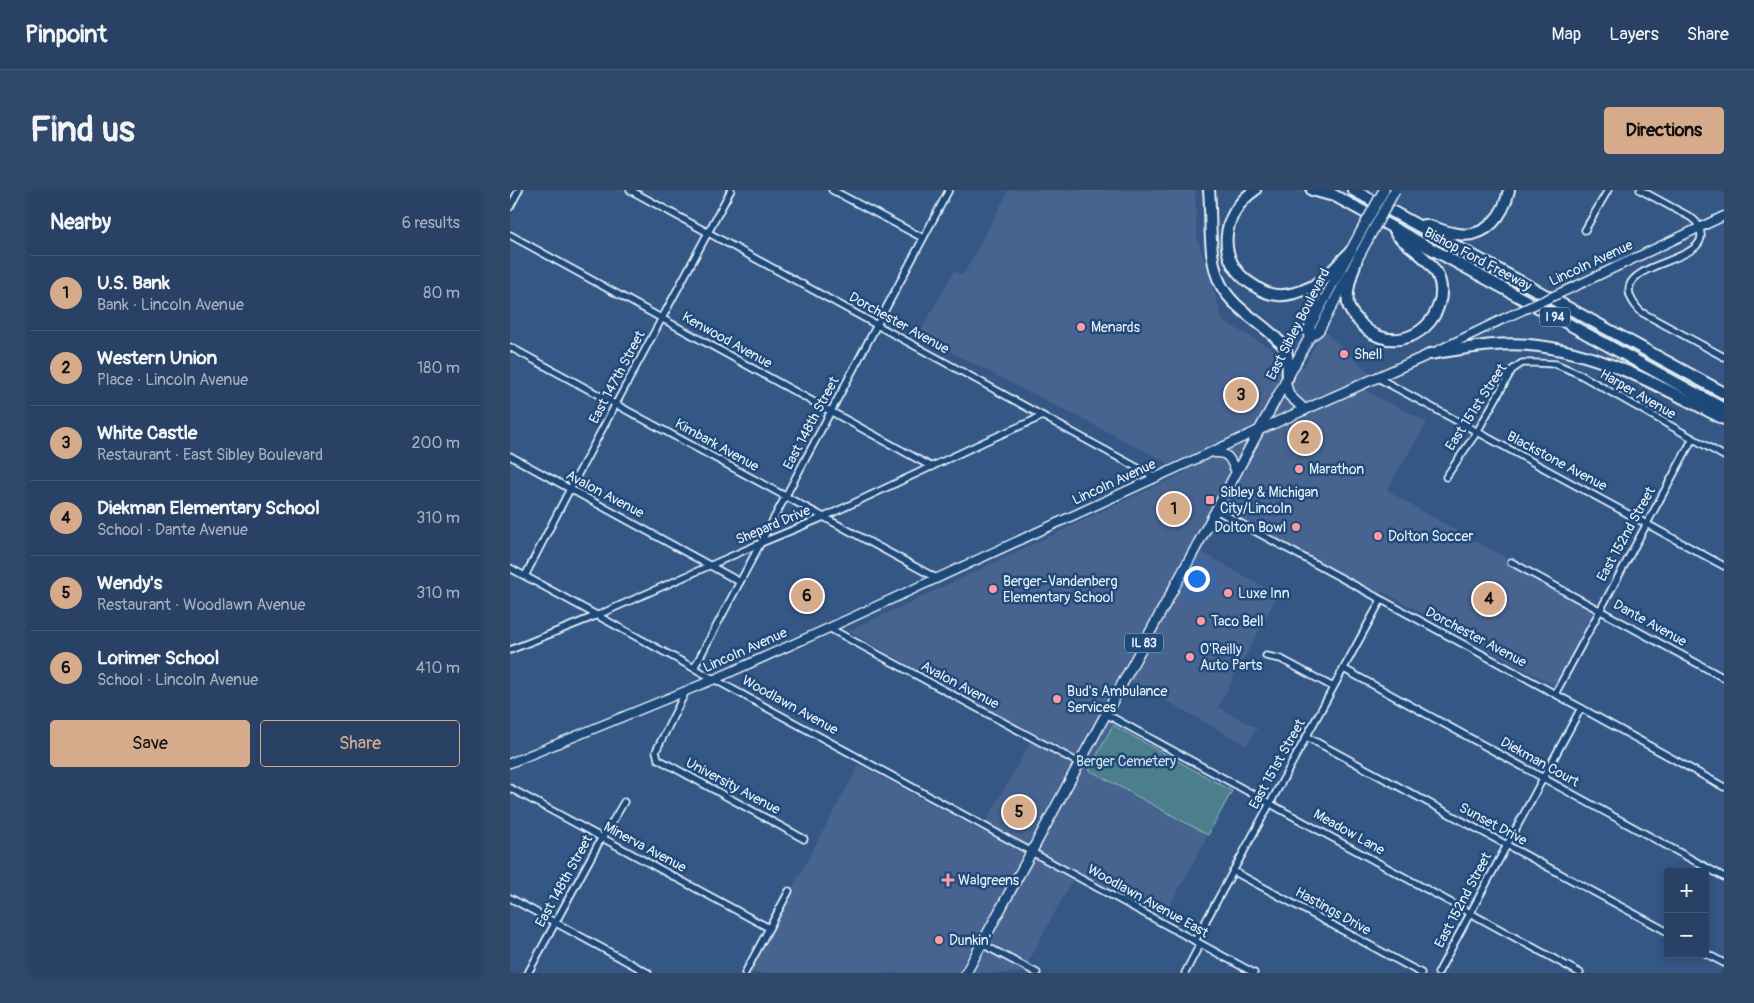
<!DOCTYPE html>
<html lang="en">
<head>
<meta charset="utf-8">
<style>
	:root { --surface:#284164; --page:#30486a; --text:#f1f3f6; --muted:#a5afbf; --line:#445a78; --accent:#d6ab8b }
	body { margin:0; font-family:Pangolin,sans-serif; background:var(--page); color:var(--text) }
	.controls { position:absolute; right:15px; bottom:15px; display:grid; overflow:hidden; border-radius:5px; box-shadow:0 2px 8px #0003 }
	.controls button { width:45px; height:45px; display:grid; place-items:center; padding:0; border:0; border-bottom:1px solid var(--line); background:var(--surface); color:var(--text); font:25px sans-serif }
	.you { position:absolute; left:686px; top:388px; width:18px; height:18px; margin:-12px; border:4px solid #fff; border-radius:50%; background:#1a73e8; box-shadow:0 0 0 8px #1a73e833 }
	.badge { display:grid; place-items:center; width:32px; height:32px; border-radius:50%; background:var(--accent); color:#111; font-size:16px; font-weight:700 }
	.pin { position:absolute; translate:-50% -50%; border:2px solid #fff; box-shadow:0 1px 5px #0006 }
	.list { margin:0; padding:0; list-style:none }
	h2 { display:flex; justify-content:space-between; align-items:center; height:65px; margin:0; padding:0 20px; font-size:21px }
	h2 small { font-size:16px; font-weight:400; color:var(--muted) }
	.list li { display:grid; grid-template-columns:32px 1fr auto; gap:15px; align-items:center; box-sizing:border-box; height:75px; padding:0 20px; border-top:1px solid var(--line) }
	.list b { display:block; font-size:19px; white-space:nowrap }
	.list p { margin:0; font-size:16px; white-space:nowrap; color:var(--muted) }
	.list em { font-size:16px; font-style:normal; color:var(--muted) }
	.actions { display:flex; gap:10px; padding:15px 20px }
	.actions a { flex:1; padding:11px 0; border:1px solid var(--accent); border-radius:5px; text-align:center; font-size:18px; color:var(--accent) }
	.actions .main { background:var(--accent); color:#111 }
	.map { position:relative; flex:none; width:1214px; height:783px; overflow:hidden; border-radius:5px }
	header { display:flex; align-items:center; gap:30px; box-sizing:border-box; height:70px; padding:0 25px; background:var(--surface); border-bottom:1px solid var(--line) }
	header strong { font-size:24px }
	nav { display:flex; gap:28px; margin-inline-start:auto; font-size:18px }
	.intro { display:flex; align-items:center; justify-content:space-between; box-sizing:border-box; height:120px; padding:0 30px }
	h1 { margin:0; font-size:35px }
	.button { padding:12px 22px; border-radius:5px; background:var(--accent); color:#111; font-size:18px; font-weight:700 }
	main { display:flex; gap:30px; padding:0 30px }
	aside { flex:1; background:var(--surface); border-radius:5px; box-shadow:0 2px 8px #0003 }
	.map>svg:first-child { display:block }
	.built { fill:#476390 }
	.green { fill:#4b7f8c; stroke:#9ab8c2 }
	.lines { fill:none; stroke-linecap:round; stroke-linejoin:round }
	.street-casing { stroke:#e8f1f8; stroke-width:9 }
	.secondary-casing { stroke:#e8f1f8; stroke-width:11 }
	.primary-casing { stroke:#e8f1f8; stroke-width:12 }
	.highway-casing { stroke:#e8f1f8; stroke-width:14 }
	.street { stroke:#1f4a7a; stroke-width:5.5 }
	.secondary { stroke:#1f4a7a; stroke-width:8 }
	.primary { stroke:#1f4a7a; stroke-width:9 }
	.highway { stroke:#1f4a7a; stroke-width:10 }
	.secondary-bridge-casing { stroke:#e8f1f8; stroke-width:11; stroke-linecap:butt }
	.primary-bridge-casing { stroke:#e8f1f8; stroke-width:12; stroke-linecap:butt }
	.secondary-bridge { stroke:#1f4a7a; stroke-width:8 }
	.primary-bridge { stroke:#1f4a7a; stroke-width:9 }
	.poi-dot { fill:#ff9aa2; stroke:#1f4a7a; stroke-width:2 }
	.labels { text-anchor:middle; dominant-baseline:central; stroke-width:5; stroke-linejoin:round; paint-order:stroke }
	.shield { fill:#1f4a7a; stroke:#acbfd2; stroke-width:1 }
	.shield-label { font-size:12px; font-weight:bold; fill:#e8f1f8 }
	.street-label { font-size:14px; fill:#e8f1f8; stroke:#1f4a7a }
	.poi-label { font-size:14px; fill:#e8f1f8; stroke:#1f4a7a; text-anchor:start }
	.park-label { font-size:14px; fill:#d0e0e8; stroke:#1f4a7a }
</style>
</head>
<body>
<header>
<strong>Pinpoint</strong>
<nav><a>Map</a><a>Layers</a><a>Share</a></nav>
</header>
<div class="intro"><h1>Find us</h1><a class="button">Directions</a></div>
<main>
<aside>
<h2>Nearby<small>6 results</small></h2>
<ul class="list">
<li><span class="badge">1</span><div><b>U.S. Bank</b><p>Bank · Lincoln Avenue</p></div><em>80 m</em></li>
<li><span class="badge">2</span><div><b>Western Union</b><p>Place · Lincoln Avenue</p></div><em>180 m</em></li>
<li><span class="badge">3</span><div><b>White Castle</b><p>Restaurant · East Sibley Boulevard</p></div><em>200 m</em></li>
<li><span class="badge">4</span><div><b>Diekman Elementary School</b><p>School · Dante Avenue</p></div><em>310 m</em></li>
<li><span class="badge">5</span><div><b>Wendy's</b><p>Restaurant · Woodlawn Avenue</p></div><em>310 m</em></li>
<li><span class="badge">6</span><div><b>Lorimer School</b><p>School · Lincoln Avenue</p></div><em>410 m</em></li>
</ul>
<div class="actions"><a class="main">Save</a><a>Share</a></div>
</aside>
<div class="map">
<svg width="1214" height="783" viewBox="0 0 1214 783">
	<rect width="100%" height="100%" fill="#355786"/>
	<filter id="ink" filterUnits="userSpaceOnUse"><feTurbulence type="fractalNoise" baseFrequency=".02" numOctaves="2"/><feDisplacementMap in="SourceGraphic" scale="10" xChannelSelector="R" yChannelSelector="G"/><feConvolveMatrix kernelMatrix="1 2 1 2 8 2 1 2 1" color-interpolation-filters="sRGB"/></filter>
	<g filter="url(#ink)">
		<!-- built -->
		<polygon class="built" points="499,0 685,0 687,47 713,131 794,177 813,140 859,182 856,201 917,232 877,300 915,323 1087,418 1044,495 872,401 863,411 710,328 692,362 768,405 708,517 747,538 737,556 621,491 599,531 603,535 579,580 698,645 649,736 563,689 512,783 236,783 349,575 471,641 522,549 478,520 339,441 676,282 458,171 409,144 444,81 453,85"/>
		<!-- green -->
		<polygon class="green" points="603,535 722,601 698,645 579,580"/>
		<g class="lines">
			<defs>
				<g id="street">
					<polyline points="120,0 646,288"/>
					<polyline points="322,0 413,48"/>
					<path d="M1130,0c14,7 27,15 41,22 4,2 10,5 13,8 3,2 5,7 6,10 14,37 -109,30 -59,82l83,45"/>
					<polyline points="0,17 9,0"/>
					<polyline points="1075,40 1098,0"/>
					<polyline points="0,45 422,277"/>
					<polyline points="0,157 428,389"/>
					<polyline points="868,188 1214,376"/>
					<polyline points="0,266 230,392"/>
					<polyline points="936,287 967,242 1002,180 1012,173 1025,173 1046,174 1069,184 1214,266"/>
					<polyline points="706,320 1071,518 1214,597"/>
					<polyline points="1001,372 1214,488"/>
					<polyline points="0,378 744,783"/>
					<polyline points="15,386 60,299 221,0"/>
					<polyline points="319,438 569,573"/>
					<polyline points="0,460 88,425 251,353 314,327 476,251 533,226"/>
					<polyline points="756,466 771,469 823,497"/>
					<polyline points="184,478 439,0"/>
					<polyline points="834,479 1214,687"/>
					<polyline points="176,501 146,561 148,569 294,649"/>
					<polyline points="1045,504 1182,250"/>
					<polyline points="596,524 1070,783"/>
					<polyline points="797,547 1158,742"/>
					<polyline points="0,598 259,738"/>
					<polyline points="723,681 911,783"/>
					<polyline points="0,708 138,783"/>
					<polyline points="685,751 871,410"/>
					<polyline points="472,754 527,783"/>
					<polyline points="1195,763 1214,773"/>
					<polyline points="18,783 92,647 97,641 114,612"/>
					<polyline points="235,783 279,701"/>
					<polyline points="675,783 690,754"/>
					<polyline points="928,783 1071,518"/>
				</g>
				<g id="secondary">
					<polyline points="1068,95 1214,26"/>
					<polyline points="927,161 995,128"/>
					<path d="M705,263c14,-1 16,8 21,19"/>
					<polyline points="0,573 205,489 319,438 749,240"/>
				</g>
				<g id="primary">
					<polyline points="799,148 809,140 857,51"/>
					<polyline points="775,191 779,205 795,220"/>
					<polyline points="749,240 920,164"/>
					<polyline points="456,783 799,148 799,138 848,47"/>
				</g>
				<g id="highway">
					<path d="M699,0c3,30 -2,68 12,95 12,23 37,35 55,53 2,3 6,5 8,8 5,8 3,21 4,31"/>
					<path d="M745,0c-35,24 -40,72 -2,95 7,5 16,10 25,10 10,1 24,-4 33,-8 16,-8 28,-24 40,-36"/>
					<polyline points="802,0 820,5"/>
					<polyline points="814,0 1214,219"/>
					<polyline points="843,0 1214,203"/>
					<path d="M914,35c12,2 22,8 34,9 28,5 46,-19 51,-44"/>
					<path d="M846,72c-5,13 -10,28 -8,42 1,6 6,12 10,16 24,33 70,21 81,-16 3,-9 3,-20 -2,-30 -9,-17 -27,-26 -41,-40"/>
					<path d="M920,164c33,-5 66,-12 99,-9 70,6 134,43 195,74"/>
				</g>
			</defs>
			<!-- street casing -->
			<use href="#street" class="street-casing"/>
			<!-- secondary casing -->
			<use href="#secondary" class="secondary-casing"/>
			<!-- primary casing -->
			<use href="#primary" class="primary-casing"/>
			<!-- highway casing -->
			<use href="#highway" class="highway-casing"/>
			<!-- street -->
			<use href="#street" class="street"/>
			<!-- secondary -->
			<use href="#secondary" class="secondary"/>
			<!-- primary -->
			<use href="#primary" class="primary"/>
			<!-- highway -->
			<use href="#highway" class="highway"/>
			<defs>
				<polyline id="secondary-bridge" points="995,128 1068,95"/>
				<g id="primary-bridge">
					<polyline points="848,47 874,0"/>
					<polyline points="857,51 885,0"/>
				</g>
			</defs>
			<!-- secondary-bridge casing -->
			<use href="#secondary-bridge" class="secondary-bridge-casing"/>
			<!-- primary-bridge casing -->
			<use href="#primary-bridge" class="primary-bridge-casing"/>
			<!-- secondary-bridge -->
			<use href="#secondary-bridge" class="secondary-bridge"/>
			<!-- primary-bridge -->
			<use href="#primary-bridge" class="primary-bridge"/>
		</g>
	</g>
	<!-- markers -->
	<g class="poi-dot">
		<circle cx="571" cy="137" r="5"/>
		<circle cx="834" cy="164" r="5"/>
		<circle cx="789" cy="279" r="5"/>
		<rect x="695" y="305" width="10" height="10" rx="2.5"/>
		<circle cx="786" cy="337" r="5"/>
		<circle cx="868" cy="346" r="5"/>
		<circle cx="483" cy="399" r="5"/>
		<circle cx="718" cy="403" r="5"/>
		<circle cx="691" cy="431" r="5"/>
		<circle cx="680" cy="467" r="5"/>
		<circle cx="547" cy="509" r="5"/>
		<path d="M435.5 682.5h5v5h5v5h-5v5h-5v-5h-5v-5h5z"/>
		<circle cx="429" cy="750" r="5"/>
	</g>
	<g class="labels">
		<!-- shield labels -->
		<g class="shield">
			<rect x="1030" y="117.5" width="30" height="19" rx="4"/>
			<rect x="615" y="443.5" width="38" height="19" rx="4"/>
		</g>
		<g class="shield-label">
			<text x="1045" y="127">I 94</text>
			<text x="634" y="453">IL 83</text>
		</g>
		<!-- street labels -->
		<g class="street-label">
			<text transform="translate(968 69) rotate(28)">Bishop Ford Freeway</text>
			<text transform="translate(1081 73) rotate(-25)">Lincoln Avenue</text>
			<text transform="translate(389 133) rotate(29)">Dorchester Avenue</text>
			<text transform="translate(788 134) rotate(-63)">East Sibley Boulevard</text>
			<text transform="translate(217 150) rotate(29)">Kenwood Avenue</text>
			<text transform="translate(107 187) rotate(-62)">East 147th Street</text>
			<text transform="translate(1128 204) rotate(30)">Harper Avenue</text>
			<text transform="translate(966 217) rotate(-57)">East 151st Street</text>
			<text transform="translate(301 233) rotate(-62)">East 148th Street</text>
			<text transform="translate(207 255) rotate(29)">Kimbark Avenue</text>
			<text transform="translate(1047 271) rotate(28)">Blackstone Avenue</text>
			<text transform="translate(604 292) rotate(-25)">Lincoln Avenue</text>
			<text transform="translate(95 304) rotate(28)">Avalon Avenue</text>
			<text transform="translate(263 335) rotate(-23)">Shepard Drive</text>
			<text transform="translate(1116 344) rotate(-61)">East 152nd Street</text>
			<text transform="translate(1140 433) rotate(29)">Dante Avenue</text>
			<text transform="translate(966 447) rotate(28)">Dorchester Avenue</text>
			<text transform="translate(235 460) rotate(-24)">Lincoln Avenue</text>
			<text transform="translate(450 495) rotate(28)">Avalon Avenue</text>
			<text transform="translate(280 515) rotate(29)">Woodlawn Avenue</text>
			<text transform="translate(1030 572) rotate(29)">Diekman Court</text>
			<text transform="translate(767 574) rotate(-61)">East 151st Street</text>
			<text transform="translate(223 596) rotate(28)">University Avenue</text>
			<text transform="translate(983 634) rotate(28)">Sunset Drive</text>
			<text transform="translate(839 642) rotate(29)">Meadow Lane</text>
			<text transform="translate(135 657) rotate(28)">Minerva Avenue</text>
			<text transform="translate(54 691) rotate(-61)">East 148th Street</text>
			<text transform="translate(953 710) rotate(-62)">East 152nd Street</text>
			<text transform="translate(638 711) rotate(29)">Woodlawn Avenue East</text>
			<text transform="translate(823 721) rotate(29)">Hastings Drive</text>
		</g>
		<!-- poi labels -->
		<g class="poi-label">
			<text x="581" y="137">Menards</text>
			<text x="844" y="164">Shell</text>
			<text x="799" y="279">Marathon</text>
			<text x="710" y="302">Sibley &amp; Michigan<tspan x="710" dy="16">City/Lincoln</tspan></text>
			<text x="776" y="337" text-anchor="end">Dolton Bowl</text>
			<text x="878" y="346">Dolton Soccer</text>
			<text x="493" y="391">Berger-Vandenberg<tspan x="493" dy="16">Elementary School</tspan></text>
			<text x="728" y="403">Luxe Inn</text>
			<text x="701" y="431">Taco Bell</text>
			<text x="690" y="459">O'Reilly<tspan x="690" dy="16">Auto Parts</tspan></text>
			<text x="557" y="501">Bud's Ambulance<tspan x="557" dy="16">Services</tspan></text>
			<text x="448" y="690">Walgreens</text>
			<text x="439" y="750">Dunkin'</text>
		</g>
		<!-- park labels -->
		<g class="park-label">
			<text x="616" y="571">Berger Cemetery</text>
		</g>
	</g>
</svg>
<div class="controls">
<button>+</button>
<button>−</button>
</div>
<div class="you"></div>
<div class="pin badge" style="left:664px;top:319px">1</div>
<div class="pin badge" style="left:795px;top:248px">2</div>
<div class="pin badge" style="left:731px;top:205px">3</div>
<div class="pin badge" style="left:979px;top:409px">4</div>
<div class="pin badge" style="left:509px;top:622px">5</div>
<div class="pin badge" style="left:297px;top:406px">6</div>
</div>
</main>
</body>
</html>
